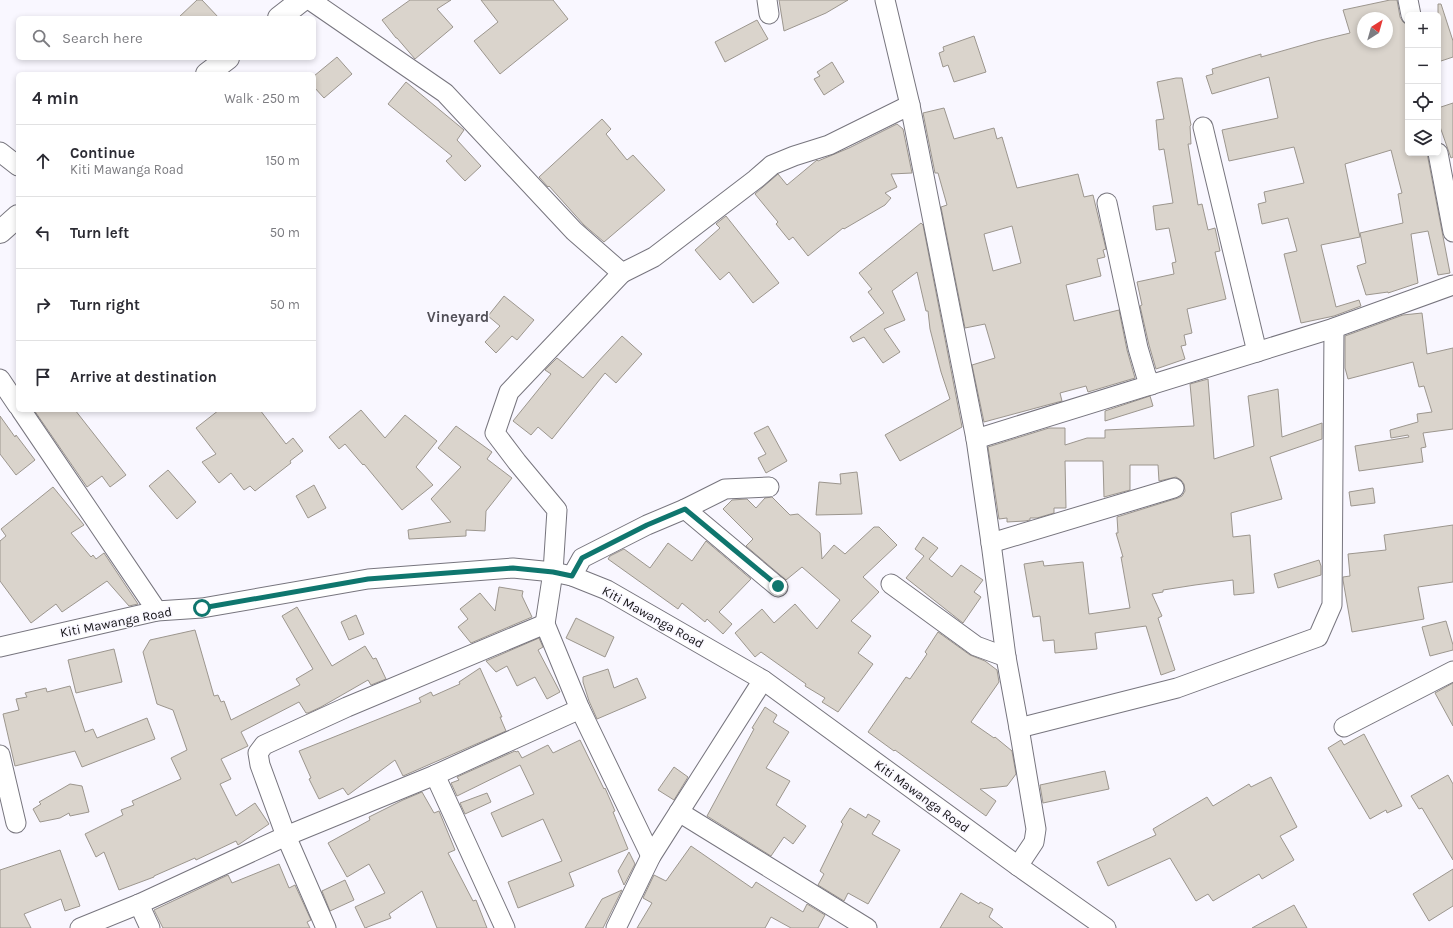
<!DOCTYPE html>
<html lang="en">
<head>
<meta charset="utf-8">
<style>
	:root { --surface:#fff; --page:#f7f7f7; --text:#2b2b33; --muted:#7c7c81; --line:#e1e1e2 }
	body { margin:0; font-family:Karla,sans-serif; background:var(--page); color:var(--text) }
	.controls { position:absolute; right:12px; top:12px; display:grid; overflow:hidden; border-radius:6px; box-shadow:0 2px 6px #0003 }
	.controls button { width:36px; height:36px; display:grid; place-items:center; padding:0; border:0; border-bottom:1px solid var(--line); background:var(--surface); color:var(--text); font:20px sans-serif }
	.compass { position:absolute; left:1357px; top:12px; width:36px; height:36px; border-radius:50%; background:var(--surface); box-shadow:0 2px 6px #0003; rotate:37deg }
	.stop { position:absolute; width:12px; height:12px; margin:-9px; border:3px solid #0f766e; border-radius:50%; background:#fff }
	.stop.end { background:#0f766e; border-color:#fff; box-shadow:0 1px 4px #0008 }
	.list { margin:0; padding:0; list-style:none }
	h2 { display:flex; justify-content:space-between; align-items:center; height:52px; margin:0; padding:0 16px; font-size:17px }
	h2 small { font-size:13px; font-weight:400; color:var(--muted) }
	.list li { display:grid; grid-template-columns:26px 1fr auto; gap:12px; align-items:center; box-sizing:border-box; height:72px; padding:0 16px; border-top:1px solid var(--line) }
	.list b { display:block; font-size:15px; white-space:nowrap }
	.list p { margin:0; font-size:13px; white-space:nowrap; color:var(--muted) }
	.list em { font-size:13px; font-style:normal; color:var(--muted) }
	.icon { flex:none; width:22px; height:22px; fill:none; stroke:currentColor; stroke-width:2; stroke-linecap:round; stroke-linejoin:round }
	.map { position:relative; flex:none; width:1453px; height:928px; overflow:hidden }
	.search { position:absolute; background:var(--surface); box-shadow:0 2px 6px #0003; left:16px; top:16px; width:300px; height:44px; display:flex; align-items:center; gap:10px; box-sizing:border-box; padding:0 14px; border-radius:6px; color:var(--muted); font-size:15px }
	.panel { position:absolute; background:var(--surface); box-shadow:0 2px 6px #0003; left:16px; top:72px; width:300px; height:340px; border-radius:6px }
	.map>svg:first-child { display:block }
	.building { fill:#dad4cc; stroke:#9c968e; fill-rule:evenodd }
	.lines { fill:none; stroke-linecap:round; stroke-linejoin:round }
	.minor-casing { stroke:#77757e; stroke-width:21 }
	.highway-casing { stroke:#77757e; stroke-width:24 }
	.minor { stroke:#fff; stroke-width:19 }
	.highway { stroke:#fff; stroke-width:22 }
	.route { stroke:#0f766e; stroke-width:5 }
	.labels { text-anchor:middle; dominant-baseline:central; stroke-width:3; stroke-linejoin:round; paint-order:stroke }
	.street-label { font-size:13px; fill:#151417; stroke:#f9f7ff }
	.quarter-label { font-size:15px; font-weight:bold; fill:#514f57; stroke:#f9f7ff }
</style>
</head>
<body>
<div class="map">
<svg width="1453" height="928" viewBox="0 0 1453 928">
	<rect width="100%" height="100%" fill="#f9f7ff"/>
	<!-- building -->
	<g class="building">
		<polygon points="197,0 202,0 219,18 178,18"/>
		<polygon points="410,0 451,0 437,9 453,27 415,59 397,38 396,38 382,20"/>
		<polygon points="481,0 553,0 568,19 500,74 474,41 498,22"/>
		<polygon points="779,0 848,0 826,13 784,31"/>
		<path d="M1390,0h7l3,17 3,5 3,2 2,8v121h19l23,120 -12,2 -10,-44 -17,3 7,49 -30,10v-1l-22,3 -9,-29 9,-3 -6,-30 43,-10 -5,-29 4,-1 -11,-43 -46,14 15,73 -39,8 15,62 23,-7 2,6 -27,10 -33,7 -17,-69 13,-3 -9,-33 -26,6 -4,-20 8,-2 -2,-10 40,-9 -10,-36 -65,14 -7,-31 56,-12 -9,-41 -57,17 -6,-18 7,-2 -1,-5 49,-15v3l56,-16 33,-8 -7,-23zM1363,18h24v24h-24z"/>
		<polygon points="1438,4 1441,4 1453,41 1453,57 1438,62"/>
		<polygon points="757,20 768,39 725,62 715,42"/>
		<polygon points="974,36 986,72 954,82 948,65 943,67 939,53 944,51 943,47"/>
		<polygon points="337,57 352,74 324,98 314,87 314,76"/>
		<polygon points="832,62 844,82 824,95 814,79 820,76 817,72"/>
		<polygon points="1176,78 1182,78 1191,125 1190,126 1191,144 1188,144 1198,205 1202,204 1208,230 1215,228 1220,251 1215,252 1226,299 1187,309 1192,333 1184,335 1186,345 1181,346 1185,359 1156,369 1149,345 1140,306 1142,305 1137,282 1174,274 1172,263 1176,262 1169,228 1156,230 1153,206 1173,203 1164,149 1159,150 1156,120 1164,119 1157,82"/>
		<polygon points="406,82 464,130 457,140 481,166 465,181 446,161 452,156 388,104"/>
		<polygon points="1453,103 1453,157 1451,158 1438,121 1438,108"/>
		<path d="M944,108l10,31 40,-11 3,11 5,-2 15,51 61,-14 6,23 9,-2 13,54 -3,1 2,7 -8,2 4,17 -35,9 8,36 45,-11 8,40 8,28 -47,14 -2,-6 -26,7 2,8 -78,21 -12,-57 23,-7 -10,-34 -20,4 -24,-121 6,-2 -9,-32h-3l-12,-60zM1012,226l9,37 -28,8 -9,-37z"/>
		<polygon points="602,119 611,129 606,134 627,160 633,155 665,190 604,242 584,225 549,186 548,187 539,177"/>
		<polygon points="897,124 903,129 912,173 891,174 897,187 885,193 891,198 885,205 844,229 843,228 808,256 793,237 789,240 776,224 778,222 755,194 778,174 787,185 817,160 818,161 849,148"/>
		<polygon points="726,216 779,283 753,303 729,272 720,280 695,250 720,228 716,224"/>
		<polygon points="921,223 923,225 962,427 900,461 885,435 950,399 941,372 930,329 928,311 926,311 917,272 892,291 905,320 884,329 900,352 883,363 864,337 853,342 850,337 884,313 868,292 872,289 859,273"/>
		<polygon points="504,296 534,320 517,340 512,336 496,353 485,342 500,326 488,316"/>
		<polygon points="1422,313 1427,354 1453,348 1453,429 1423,433 1426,447 1421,448 1423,462 1359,471 1355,446 1409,437 1408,435 1391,438 1390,430 1418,422 1417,414 1432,412 1424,386 1419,387 1413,362 1348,379 1345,368 1345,336 1403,315"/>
		<polygon points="622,336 642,354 616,383 605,373 552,439 538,427 531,435 513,421 551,374 545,370 557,358 583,378"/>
		<polygon points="1208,379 1214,459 1254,446 1248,396 1278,389 1282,437 1322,423 1322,439 1270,457 1282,499 1231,513 1233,537 1250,535 1254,593 1234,595 1233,580 1195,585 1163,590 1163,592 1152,594 1162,616 1158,618 1175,670 1161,675 1146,626 1095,633 1097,649 1055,653 1054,640 1043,641 1040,616 1033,617 1024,564 1043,561 1044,566 1083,562 1089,614 1130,608 1121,557 1123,557 1116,533 1118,533 1117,517 1178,498 1182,496 1185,491 1184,484 1181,480 1176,477 1159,481 1158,465 1130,465 1130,490 1104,497 1103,461 1065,461 1066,508 1054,508 1054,513 1037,518 1030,518 1030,520 1025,521 1007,522 1007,518 999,519 988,447 1049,428 1065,428 1065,445 1087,438 1105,438 1105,430 1194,426 1190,384"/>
		<polygon points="1150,396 1153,406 1105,421 1105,411"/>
		<polygon points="34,410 75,410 126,475 110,487 102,476 87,487"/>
		<polygon points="219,410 260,410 286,444 293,438 303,451 290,461 291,463 255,491 250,486 244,490 231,473 219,483 202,462 216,454 196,428"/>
		<polygon points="361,410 385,438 405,415 437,441 416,467 433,485 402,510 364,464 363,465 345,444 339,449 329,437"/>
		<polygon points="0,416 15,437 16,435 35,460 16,475 0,454"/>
		<polygon points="456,426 492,452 487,459 512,478 486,511 485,531 466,530 466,536 409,539 408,530 451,522 431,499 461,467 438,448"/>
		<polygon points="768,426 787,461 766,473 758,458 766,454 754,433"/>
		<polygon points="168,470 196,502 177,519 149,486"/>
		<polygon points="857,472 862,514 816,515 819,482 841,484 840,474"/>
		<polygon points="314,485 326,508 308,518 296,496"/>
		<polygon points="53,487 84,525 71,533 91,557 93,555 96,559 104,553 138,604 129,606 107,581 62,612 56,604 31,623 0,581 0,541 6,536 1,529"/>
		<polygon points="1373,488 1375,503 1351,506 1349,492"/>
		<polygon points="772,497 790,515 798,514 820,533 822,559 834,545 845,554 874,527 879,527 897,545 863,577 879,592 851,621 871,636 858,653 873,664 838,712 822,702 825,698 805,686 806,684 761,652 755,657 735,633 762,609 774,623 795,604 817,629 840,600 802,567 786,580 746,546 753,539 723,509 732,500 747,499 756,508 765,498"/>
		<polygon points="1453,525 1453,582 1418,587 1424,619 1352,632 1343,580 1343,577 1350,576 1348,554 1386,550 1384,535"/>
		<polygon points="923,537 938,548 929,559 952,577 961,565 983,580 974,592 981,597 963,623 906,578 924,556 915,549"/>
		<polygon points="706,541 751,579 719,612 732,624 723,634 707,619 705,622 682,603 678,609 608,559 610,556 624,549 650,568 668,543 692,561"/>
		<polygon points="1319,560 1321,566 1321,575 1278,588 1274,574"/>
		<polygon points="499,587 523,591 522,596 532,617 471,643 458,627 468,619 460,609 480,593 495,611"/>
		<polygon points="297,607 332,666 365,646 373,659 376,658 386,679 371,685 368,680 321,707 308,713 306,713 299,702 241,732 248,746 221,759 231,779 220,784 236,816 255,803 269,824 238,845 236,841 196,860 195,858 154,876 154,877 119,890 104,852 96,857 85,834 123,815 121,810 134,805 132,801 181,779 171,758 187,750 173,710 157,704 143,652 150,640 195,630 214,696 218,695 221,702 224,701 231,720 300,685 296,679 313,669 282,616"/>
		<polygon points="356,615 364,634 349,640 341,622"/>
		<polygon points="576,618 614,637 605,657 566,638"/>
		<polygon points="1446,621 1453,645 1453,650 1430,656 1422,627"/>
		<polygon points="938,632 970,655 985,661 997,670 999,682 971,722 994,738 995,737 1012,751 1016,774 1007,786 980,789 996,801 986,816 895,750 894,751 868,732 906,677 910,679 927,654 925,652"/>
		<polygon points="539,638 543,647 538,650 560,692 547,699 535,677 517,686 507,666 496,672 486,661"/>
		<polygon points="114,649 122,682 76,693 68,660"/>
		<polygon points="480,668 502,717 500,717 506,731 403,776 395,760 348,795 343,788 319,799 309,779 311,778 299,751 421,702 419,698 431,692 433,696 460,684 459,682"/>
		<polygon points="608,669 614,688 637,678 646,698 597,719 589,701 583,682 583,677"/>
		<polygon points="1453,683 1453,726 1435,693"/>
		<polygon points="70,686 85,732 93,729 97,738 147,718 155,739 82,767 75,751 15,766 3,714 19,710 16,699 27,697 25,693 46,688 47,692"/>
		<polygon points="765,707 777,715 773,722 789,732 766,768 790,781 776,805 806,826 793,844 784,837 771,856 707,816 754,729 752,728"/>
		<polygon points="1364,734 1402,806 1387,813 1386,810 1370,819 1328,748 1341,740 1344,745"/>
		<polygon points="580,740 604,789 605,788 615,811 613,812 628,849 569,873 574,886 518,908 508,882 562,861 543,819 502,837 491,813 534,794 520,765 457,796 451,783 459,780 457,777 515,751 516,752 518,751 522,758 548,745 553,753"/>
		<polygon points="674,767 688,777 674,800 658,790"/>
		<polygon points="1105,771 1109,789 1043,803 1040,785"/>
		<polygon points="1448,775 1453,784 1453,860 1422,808 1419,809 1411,796"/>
		<polygon points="1271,777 1297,827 1280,836 1294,860 1262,879 1259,874 1213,901 1208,894 1196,901 1170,858 1108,886 1097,862 1156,835 1153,829 1207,797 1213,806 1249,784 1251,787"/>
		<polygon points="70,784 82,786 89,812 70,816 69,813 60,818 40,822 33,809 41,804 39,802"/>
		<polygon points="422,792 434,813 439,811 455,850 448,853 473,901 476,900 487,928 437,928 422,891 389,914 391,918 365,928 355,907 385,893 369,864 347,877 328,843 370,820 369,817 403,800"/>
		<polygon points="487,793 491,802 465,814 460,803"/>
		<polygon points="850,808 866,818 868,814 880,821 872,834 900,850 868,904 848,893 844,901 818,885 824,874 820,871 843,824 841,822"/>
		<polygon points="691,846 752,888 756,882 803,912 807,904 825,915 818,928 791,928 771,917 765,928 637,928 652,903 643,898 654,875 666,881"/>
		<polygon points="60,850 80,906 65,911 61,899 24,914 31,928 0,928 0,870"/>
		<polygon points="629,852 635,864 624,885 618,871"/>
		<polygon points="279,864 289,888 295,885 311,920 307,922 310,928 163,928 154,910 228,875 232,883"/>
		<polygon points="1453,869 1453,906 1429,921 1413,894"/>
		<polygon points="345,880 354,900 330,911 322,891"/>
		<polygon points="622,890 603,928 585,928 602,899"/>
		<polygon points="961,893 979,904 980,902 993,909 989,917 1003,928 940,928"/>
		<polygon points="1294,905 1307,928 1252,928"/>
	</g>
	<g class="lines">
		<defs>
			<g id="minor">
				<polyline points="310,0 445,93 574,231 622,273 654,257 756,179 772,165 794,156 829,145 910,105"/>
				<polyline points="767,0 769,14"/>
				<polyline points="885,0 910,105 976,439 991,543 1006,657 1019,728 1036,829 1034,842 1018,866"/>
				<polyline points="1408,0 1411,15"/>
				<polyline points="1203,127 1257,352"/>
				<polyline points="0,152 18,166"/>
				<polyline points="1438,153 1453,232"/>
				<polyline points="1107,203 1138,348 1146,375 1151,385"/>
				<polyline points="0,379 18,406"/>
				<polyline points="21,410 157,611"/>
				<polyline points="976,439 1334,328 1453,285"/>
				<polyline points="685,509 778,587"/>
				<polyline points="991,543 1174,488"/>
				<polyline points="572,576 582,558 647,525 685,509 725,489 769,487"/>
				<polyline points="891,584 976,646 1006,657"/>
				<polyline points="545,624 553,572 557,510 517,462 495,433 509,392 622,273"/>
				<polyline points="0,647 157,611 202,608 368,579 513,568 553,572 572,576 607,590 763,680 1018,866 1106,928"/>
				<polyline points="1344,727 1453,671"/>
				<polyline points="1019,728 1177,688 1318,637 1332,605 1334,328"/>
				<polyline points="0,755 16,823"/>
				<polyline points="435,775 505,928"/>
				<polyline points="679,812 867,928"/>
				<polyline points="139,904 150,928"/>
				<polyline points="80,928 139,904 286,836 435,775 580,709"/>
				<polyline points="326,928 286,836 260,765 258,753 264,745 347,707 545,624 580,709 651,856"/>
				<polyline points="616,928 651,856 763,680"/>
			</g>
			<g id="highway">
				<polyline points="279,18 302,0"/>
				<polyline points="207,74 228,58"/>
				<polyline points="0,232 18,216"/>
			</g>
		</defs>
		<!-- minor casing -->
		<use href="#minor" class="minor-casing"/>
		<!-- highway casing -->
		<use href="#highway" class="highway-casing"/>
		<!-- minor -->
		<use href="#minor" class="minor"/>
		<!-- highway -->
		<use href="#highway" class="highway"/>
	</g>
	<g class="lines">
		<!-- route -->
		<polyline class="route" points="202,608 368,579 513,568 553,572 572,576 582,558 647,525 685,509 778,586"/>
	</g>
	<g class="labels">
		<!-- street labels -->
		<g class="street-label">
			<text transform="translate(653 617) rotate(29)">Kiti Mawanga Road</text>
			<text transform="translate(116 622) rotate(-11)">Kiti Mawanga Road</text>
			<text transform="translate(922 796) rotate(36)">Kiti Mawanga Road</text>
		</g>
		<!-- quarter labels -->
		<g class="quarter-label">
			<text x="458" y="317">Vineyard</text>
		</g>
	</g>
</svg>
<div class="controls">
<button>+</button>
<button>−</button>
<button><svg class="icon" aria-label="locate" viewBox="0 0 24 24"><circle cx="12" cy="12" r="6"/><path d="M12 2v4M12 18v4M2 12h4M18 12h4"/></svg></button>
<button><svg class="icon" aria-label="layers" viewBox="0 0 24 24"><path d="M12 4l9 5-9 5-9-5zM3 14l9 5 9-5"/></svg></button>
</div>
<svg class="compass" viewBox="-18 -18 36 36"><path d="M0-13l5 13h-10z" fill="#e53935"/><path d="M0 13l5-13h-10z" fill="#7c7c81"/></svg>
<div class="stop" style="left:202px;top:608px"></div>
<div class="stop end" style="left:778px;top:586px"></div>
<div class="search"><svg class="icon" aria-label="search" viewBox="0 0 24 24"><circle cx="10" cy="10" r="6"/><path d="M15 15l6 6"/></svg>Search here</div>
<section class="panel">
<h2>4 min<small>Walk · 250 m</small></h2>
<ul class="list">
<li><svg class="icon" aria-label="ahead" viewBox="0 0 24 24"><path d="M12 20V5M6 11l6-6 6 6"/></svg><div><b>Continue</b><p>Kiti Mawanga Road</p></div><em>150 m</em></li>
<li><svg class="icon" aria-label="left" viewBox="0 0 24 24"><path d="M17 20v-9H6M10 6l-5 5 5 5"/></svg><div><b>Turn left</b></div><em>50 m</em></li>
<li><svg class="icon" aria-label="right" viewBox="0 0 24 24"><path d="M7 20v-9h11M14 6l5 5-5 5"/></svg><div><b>Turn right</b></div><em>50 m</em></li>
<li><svg class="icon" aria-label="arrive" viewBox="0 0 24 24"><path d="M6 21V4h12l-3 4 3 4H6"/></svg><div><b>Arrive at destination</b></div></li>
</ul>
</section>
</div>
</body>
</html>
